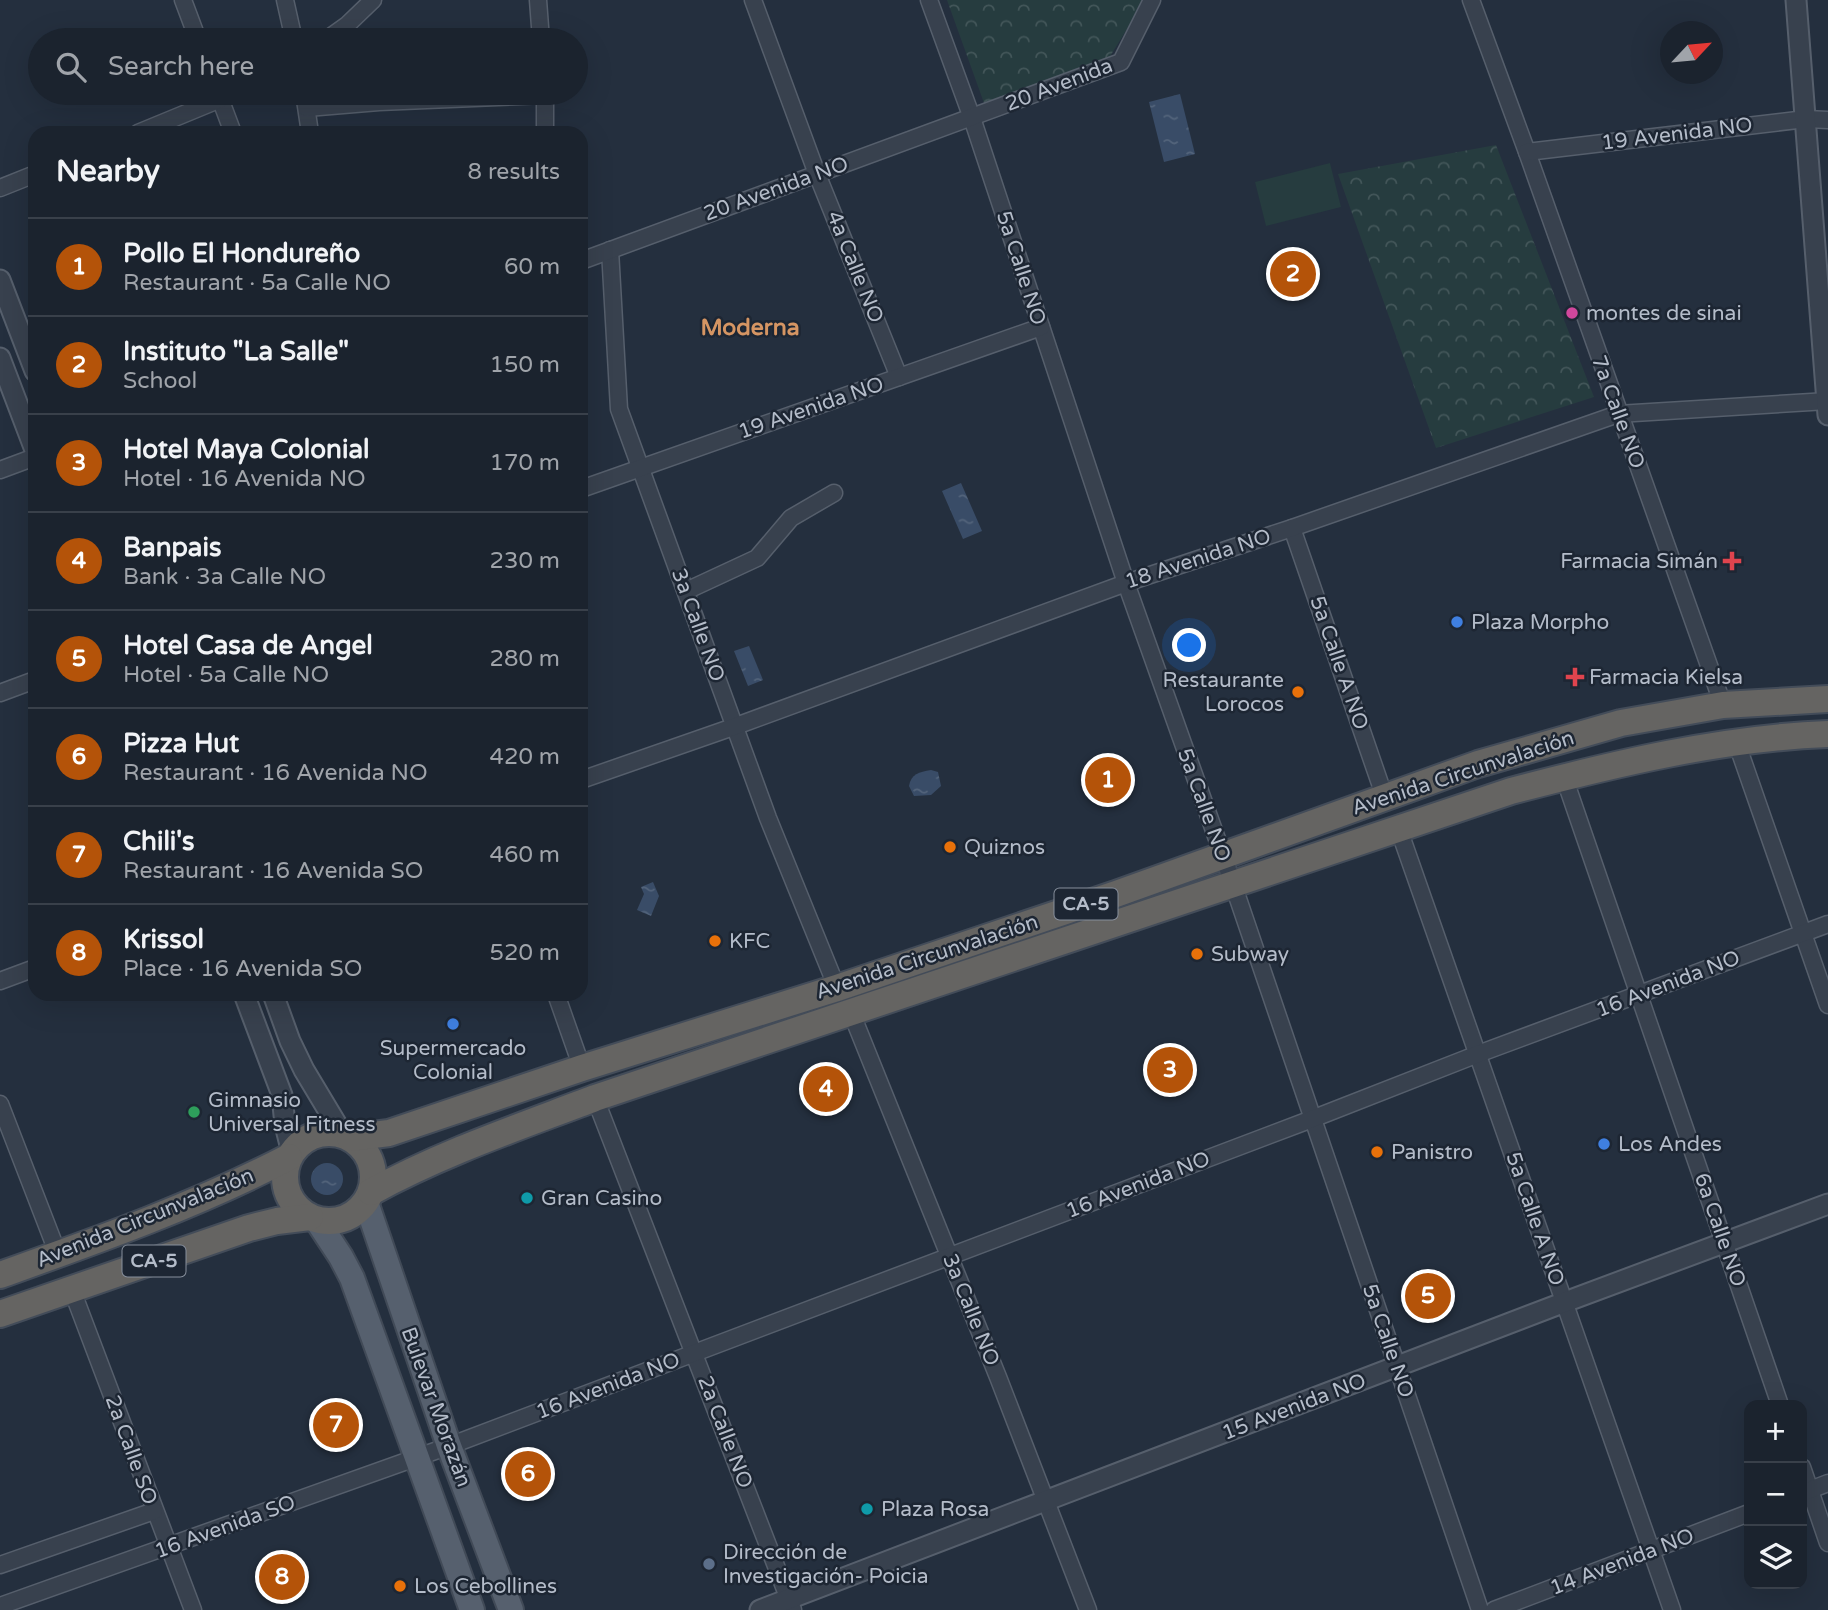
<!DOCTYPE html>
<html lang="en">
<head>
<meta charset="utf-8">
<style>
	:root { --surface:#1b232e; --page:#242b36; --text:#f1f3f6; --muted:#a0a4aa; --line:#39404a; --accent:#b45309 }
	body { margin:0; font-family:"Varela Round",sans-serif; background:var(--page); color:var(--text) }
	.controls { position:absolute; right:21px; bottom:21px; display:grid; overflow:hidden; border-radius:14px; box-shadow:0 7px 28px #0002 }
	.controls button { width:63px; height:63px; display:grid; place-items:center; padding:0; border:0; border-bottom:2px solid var(--line); background:var(--surface); color:var(--text); font:35px sans-serif }
	.compass { position:absolute; left:1660px; top:21px; width:63px; height:63px; border-radius:50%; background:var(--surface); box-shadow:0 7px 28px #0002; rotate:64deg }
	.you { position:absolute; left:1190px; top:646px; width:24px; height:24px; margin:-18px; border:5px solid #fff; border-radius:50%; background:#1a73e8; box-shadow:0 0 0 10px #1a73e833 }
	.badge { display:grid; place-items:center; width:46px; height:46px; border-radius:50%; background:var(--accent); color:#fff; font-size:23px; font-weight:700 }
	.pin { position:absolute; translate:-50% -50%; border:4px solid #fff; box-shadow:0 2px 7px #0006 }
	.list { margin:0; padding:0; list-style:none }
	h2 { display:flex; justify-content:space-between; align-items:center; height:91px; margin:0; padding:0 28px; font-size:30px }
	h2 small { font-size:23px; font-weight:400; color:var(--muted) }
	.list li { display:grid; grid-template-columns:46px 1fr auto; gap:21px; align-items:center; box-sizing:border-box; height:98px; padding:0 28px; border-top:2px solid var(--line) }
	.list b { display:block; font-size:26px; white-space:nowrap }
	.list p { margin:0; font-size:23px; white-space:nowrap; color:var(--muted) }
	.list em { font-size:23px; font-style:normal; color:var(--muted) }
	.icon { flex:none; width:38px; height:38px; fill:none; stroke:currentColor; stroke-width:2; stroke-linecap:round; stroke-linejoin:round }
	.map { position:relative; flex:none; width:1828px; height:1610px; overflow:hidden }
	.search { position:absolute; background:var(--surface); box-shadow:0 7px 28px #0002; left:28px; top:28px; width:560px; height:77px; display:flex; align-items:center; gap:18px; box-sizing:border-box; padding:0 24px; border-radius:38px; color:var(--muted); font-size:26px }
	.panel { position:absolute; background:var(--surface); box-shadow:0 7px 28px #0002; left:28px; top:126px; width:560px; height:875px; border-radius:21px }
	.map>svg:first-child { display:block }
	.green { fill:#263c3f }
	.park { fill:url(#park-crowns) }
	.water { fill:url(#water-ripples) }
	.lines { fill:none; stroke-linecap:round; stroke-linejoin:round }
	.minor-casing { stroke:#565f6c; stroke-width:19 }
	.tertiary-casing { stroke:#565f6c; stroke-width:23 }
	.primary-casing { stroke:#414a57; stroke-width:28 }
	.trunk-casing { stroke:#434c59; stroke-width:30 }
	.minor { stroke:#38414e; stroke-width:16 }
	.tertiary { stroke:#38414e; stroke-width:19 }
	.primary { stroke:#56606e; stroke-width:24 }
	.trunk { stroke:#656462; stroke-width:26 }
	.hotel-dot { fill:#d1479c; stroke:#1d2633; stroke-width:2.5 }
	.health-dot { fill:#e0444e; stroke:#1d2633; stroke-width:2.5 }
	.shop-dot { fill:#3f7fe0; stroke:#1d2633; stroke-width:2.5 }
	.food-dot { fill:#e8710a; stroke:#1d2633; stroke-width:2.5 }
	.leisure-dot { fill:#2e9e5b; stroke:#1d2633; stroke-width:2.5 }
	.culture-dot { fill:#0f9aa8; stroke:#1d2633; stroke-width:2.5 }
	.service-dot { fill:#5c6f8a; stroke:#1d2633; stroke-width:2.5 }
	.labels { text-anchor:middle; dominant-baseline:central; stroke-width:5; stroke-linejoin:round; paint-order:stroke }
	.shield { fill:#1d2633; stroke:#878f9c; stroke-width:2 }
	.shield-label { font-size:19px; font-weight:bold; fill:#b4bcc9 }
	.street-label { font-size:21px; fill:#b4bcc9; stroke:#1d2633 }
	.poi-label { font-size:21px; fill:#b4bcc9; stroke:#1d2633; text-anchor:start }
	.neighbourhood-label { font-size:23px; font-weight:bold; fill:#d59563; stroke:#1d2633 }
</style>
</head>
<body>
<div class="map">
<svg width="1828" height="1610" viewBox="0 0 1828 1610">
	<defs>
		<pattern id="park-crowns" width="20" height="18" patternUnits="userSpaceOnUse" patternTransform="scale(1.75)"><rect width="20" height="18" fill="#263c3f"/><path d="M2 6a3 3 0 1 1 6 0M12 15a3 3 0 1 1 6 0" fill="none" stroke="#435659"/></pattern>
		<pattern id="water-ripples" width="26" height="14" patternUnits="userSpaceOnUse" patternTransform="scale(1.75)"><rect width="26" height="14" fill="#394c67"/><path d="M2 4q2-2 4 0t4 0M15 11q2-2 4 0t4 0" fill="none" stroke="#53647b"/></pattern>
	</defs>
	<rect width="100%" height="100%" fill="#242f3e"/>
	<!-- green -->
	<polygon class="green" points="1330,163 1341,207 1266,226 1255,182"/>
	<!-- park -->
	<g class="park">
		<polygon points="947,0 1145,0 1109,58 984,103"/>
		<polygon points="1496,145 1594,397 1436,448 1338,174"/>
	</g>
	<!-- water -->
	<g class="water">
		<polygon points="1180,94 1195,154 1164,162 1149,102"/>
		<polygon points="961,483 982,531 963,539 942,491"/>
		<polygon points="749,646 763,680 748,686 734,651"/>
		<path d="M931,770l7,2 3,14 -10,9 -17,1 -5,-10c2,-12 10,-14 22,-16z"/>
		<polygon points="653,882 659,896 651,916 637,910 644,894 641,887"/>
		<circle cx="327" cy="1179" r="16"/>
	</g>
	<g class="lines">
		<defs>
			<g id="minor">
				<polyline points="183,0 198,40"/>
				<polyline points="285,0 294,40"/>
				<polyline points="538,0 541,40"/>
				<polyline points="753,0 817,174 899,377"/>
				<polyline points="929,0 972,118 1126,583 1233,884 1480,1610"/>
				<polyline points="1471,0 1527,152 1723,705"/>
				<polyline points="326,40 347,25 373,0"/>
				<polyline points="218,93 233,133"/>
				<polyline points="304,93 310,133"/>
				<polyline points="545,93 545,133"/>
				<polyline points="307,108 379,102 545,95"/>
				<polyline points="138,133 235,93"/>
				<polyline points="1527,152 1806,119 1828,120"/>
				<polyline points="0,188 35,174"/>
				<polyline points="610,250 619,409 768,818 837,988"/>
				<polyline points="581,261 1121,62 1152,0"/>
				<polyline points="0,470 35,457"/>
				<polyline points="581,489 1041,327"/>
				<polyline points="1292,528 1385,798"/>
				<polyline points="686,591 757,558 791,518 834,493"/>
				<polyline points="0,693 35,680"/>
				<polyline points="1736,741 1828,1005"/>
				<polyline points="1564,777 1780,1405"/>
				<polyline points="581,780 736,726 1126,583 1292,528 1618,414 1828,401"/>
				<polyline points="1398,827 1672,1610"/>
				<polyline points="0,981 35,968"/>
				<polyline points="556,994 582,1068"/>
				<polyline points="851,1012 998,1377 1088,1610"/>
				<polyline points="595,1098 793,1610"/>
				<polyline points="0,1104 58,1254"/>
				<polyline points="72,1290 193,1610"/>
				<polyline points="1802,1467 1828,1543"/>
				<polyline points="1802,1493 1828,1483"/>
				<polyline points="0,1565 154,1511"/>
				<polyline points="0,1606 449,1446 1312,1119 1478,1054 1828,924"/>
				<polyline points="1494,1610 1749,1513"/>
			</g>
			<g id="tertiary">
				<polyline points="1796,0 1828,415"/>
				<polyline points="0,280 35,371"/>
				<polyline points="0,358 35,450"/>
				<polyline points="244,994 282,1095 285,1125 292,1153"/>
				<polyline points="273,994 290,1041 304,1070 343,1135"/>
				<polyline points="760,1610 1565,1302 1828,1204"/>
			</g>
			<g id="primary">
				<polyline points="366,1202 449,1446 511,1610"/>
				<polyline points="316,1219 341,1257 352,1278 472,1610"/>
			</g>
			<g id="trunk">
				<circle cx="329" cy="1177" r="44"/>
				<polyline points="350,1138 389,1133 582,1068 837,988 1116,894 1478,764 1621,723 1723,705 1828,699"/>
				<path d="M371,1192c71,-39 148,-65 224,-94l916,-307c103,-27 210,-53 317,-57"/>
				<path d="M0,1275c98,-35 197,-70 289,-118"/>
				<polyline points="0,1314 249,1228 277,1221 310,1217"/>
			</g>
		</defs>
		<!-- minor casing -->
		<use href="#minor" class="minor-casing"/>
		<!-- tertiary casing -->
		<use href="#tertiary" class="tertiary-casing"/>
		<!-- primary casing -->
		<use href="#primary" class="primary-casing"/>
		<!-- trunk casing -->
		<use href="#trunk" class="trunk-casing"/>
		<!-- minor -->
		<use href="#minor" class="minor"/>
		<!-- tertiary -->
		<use href="#tertiary" class="tertiary"/>
		<!-- primary -->
		<use href="#primary" class="primary"/>
		<!-- trunk -->
		<use href="#trunk" class="trunk"/>
	</g>
	<!-- markers -->
	<circle class="hotel-dot" cx="1572" cy="313" r="7"/>
	<g class="health-dot">
		<path d="M1728.5 550.5h7v7h7v7h-7v7h-7v-7h-7v-7h7z"/>
		<path d="M1571.5 666.5h7v7h7v7h-7v7h-7v-7h-7v-7h7z"/>
	</g>
	<g class="shop-dot">
		<circle cx="1457" cy="622" r="7"/>
		<circle cx="453" cy="1024" r="7"/>
		<circle cx="1604" cy="1144" r="7"/>
	</g>
	<g class="food-dot">
		<circle cx="1298" cy="692" r="7"/>
		<circle cx="950" cy="847" r="7"/>
		<circle cx="715" cy="941" r="7"/>
		<circle cx="1197" cy="954" r="7"/>
		<circle cx="1377" cy="1152" r="7"/>
		<circle cx="400" cy="1586" r="7"/>
	</g>
	<circle class="leisure-dot" cx="194" cy="1112" r="7"/>
	<g class="culture-dot">
		<circle cx="527" cy="1198" r="7"/>
		<circle cx="867" cy="1509" r="7"/>
	</g>
	<circle class="service-dot" cx="709" cy="1564" r="7"/>
	<g class="labels">
		<!-- shield labels -->
		<g class="shield">
			<rect x="1054.5" y="888.5" width="63" height="31" rx="5"/>
			<rect x="122.5" y="1245.5" width="63" height="31" rx="5"/>
		</g>
		<g class="shield-label">
			<text x="1086" y="904">CA-5</text>
			<text x="154" y="1261">CA-5</text>
		</g>
		<!-- street labels -->
		<g class="street-label">
			<text transform="translate(1059 85) rotate(-21)">20 Avenida</text>
			<text transform="translate(1677 134) rotate(-7)">19 Avenida NO</text>
			<text transform="translate(776 189) rotate(-20)">20 Avenida NO</text>
			<text transform="translate(855 267) rotate(68)">4a Calle NO</text>
			<text transform="translate(1021 268) rotate(72)">5a Calle NO</text>
			<text transform="translate(811 408) rotate(-19)">19 Avenida NO</text>
			<text transform="translate(1618 412) rotate(70)">7a Calle NO</text>
			<text transform="translate(1198 559) rotate(-18)">18 Avenida NO</text>
			<text transform="translate(698 625) rotate(70)">3a Calle NO</text>
			<text transform="translate(1339 663) rotate(71)">5a Calle A NO</text>
			<text transform="translate(1463 773) rotate(-18)">Avenida Circunvalación</text>
			<text transform="translate(1204 805) rotate(70)">5a Calle NO</text>
			<text transform="translate(927 957) rotate(-18)">Avenida Circunvalación</text>
			<text transform="translate(1668 984) rotate(-21)">16 Avenida NO</text>
			<text transform="translate(1138 1185) rotate(-21)">16 Avenida NO</text>
			<text transform="translate(145 1218) rotate(-22)">Avenida Circunvalación</text>
			<text transform="translate(1535 1219) rotate(71)">5a Calle A NO</text>
			<text transform="translate(1720 1230) rotate(71)">6a Calle NO</text>
			<text transform="translate(971 1310) rotate(68)">3a Calle NO</text>
			<text transform="translate(1388 1341) rotate(71)">5a Calle NO</text>
			<text transform="translate(608 1386) rotate(-21)">16 Avenida NO</text>
			<text transform="translate(436 1407) rotate(70)">Bulevar Morazán</text>
			<text transform="translate(1294 1407) rotate(-21)">15 Avenida NO</text>
			<text transform="translate(725 1432) rotate(69)">2a Calle NO</text>
			<text transform="translate(131 1450) rotate(70)">2a Calle SO</text>
			<text transform="translate(225 1527) rotate(-20)">16 Avenida SO</text>
			<text transform="translate(1622 1562) rotate(-21)">14 Avenida NO</text>
		</g>
		<!-- poi labels -->
		<g class="poi-label">
			<text x="1586" y="313">montes de sinai</text>
			<text x="1718" y="561" text-anchor="end">Farmacia Simán</text>
			<text x="1471" y="622">Plaza Morpho</text>
			<text x="1589" y="677">Farmacia Kielsa</text>
			<text x="1284" y="680" text-anchor="end">Restaurante<tspan x="1284" dy="24">Lorocos</tspan></text>
			<text x="964" y="847">Quiznos</text>
			<text x="729" y="941">KFC</text>
			<text x="1211" y="954">Subway</text>
			<text x="453" y="1048" text-anchor="middle">Supermercado<tspan x="453" dy="24">Colonial</tspan></text>
			<text x="208" y="1100">Gimnasio<tspan x="208" dy="24">Universal Fitness</tspan></text>
			<text x="1618" y="1144">Los Andes</text>
			<text x="1391" y="1152">Panistro</text>
			<text x="541" y="1198">Gran Casino</text>
			<text x="881" y="1509">Plaza Rosa</text>
			<text x="723" y="1552">Dirección de<tspan x="723" dy="24">Investigación- Poicia</tspan></text>
			<text x="414" y="1586">Los Cebollines</text>
		</g>
		<!-- neighbourhood labels -->
		<g class="neighbourhood-label">
			<text x="750" y="328">Moderna</text>
		</g>
	</g>
</svg>
<div class="controls">
<button>+</button>
<button>−</button>
<button><svg class="icon" aria-label="layers" viewBox="0 0 24 24"><path d="M12 4l9 5-9 5-9-5zM3 14l9 5 9-5"/></svg></button>
</div>
<svg class="compass" viewBox="-18 -18 36 36"><path d="M0-13l5 13h-10z" fill="#e53935"/><path d="M0 13l5-13h-10z" fill="#a0a4aa"/></svg>
<div class="you"></div>
<div class="pin badge" style="left:1108px;top:780px">1</div>
<div class="pin badge" style="left:1293px;top:274px">2</div>
<div class="pin badge" style="left:1170px;top:1070px">3</div>
<div class="pin badge" style="left:826px;top:1089px">4</div>
<div class="pin badge" style="left:1428px;top:1296px">5</div>
<div class="pin badge" style="left:528px;top:1474px">6</div>
<div class="pin badge" style="left:336px;top:1425px">7</div>
<div class="pin badge" style="left:282px;top:1577px">8</div>
<div class="search"><svg class="icon" aria-label="search" viewBox="0 0 24 24"><circle cx="10" cy="10" r="6"/><path d="M15 15l6 6"/></svg>Search here</div>
<section class="panel">
<h2>Nearby<small>8 results</small></h2>
<ul class="list">
<li><span class="badge">1</span><div><b>Pollo El Hondureño</b><p>Restaurant · 5a Calle NO</p></div><em>60 m</em></li>
<li><span class="badge">2</span><div><b>Instituto &quot;La Salle&quot;</b><p>School</p></div><em>150 m</em></li>
<li><span class="badge">3</span><div><b>Hotel Maya Colonial</b><p>Hotel · 16 Avenida NO</p></div><em>170 m</em></li>
<li><span class="badge">4</span><div><b>Banpais</b><p>Bank · 3a Calle NO</p></div><em>230 m</em></li>
<li><span class="badge">5</span><div><b>Hotel Casa de Angel</b><p>Hotel · 5a Calle NO</p></div><em>280 m</em></li>
<li><span class="badge">6</span><div><b>Pizza Hut</b><p>Restaurant · 16 Avenida NO</p></div><em>420 m</em></li>
<li><span class="badge">7</span><div><b>Chili's</b><p>Restaurant · 16 Avenida SO</p></div><em>460 m</em></li>
<li><span class="badge">8</span><div><b>Krissol</b><p>Place · 16 Avenida SO</p></div><em>520 m</em></li>
</ul>
</section>
</div>
</body>
</html>
